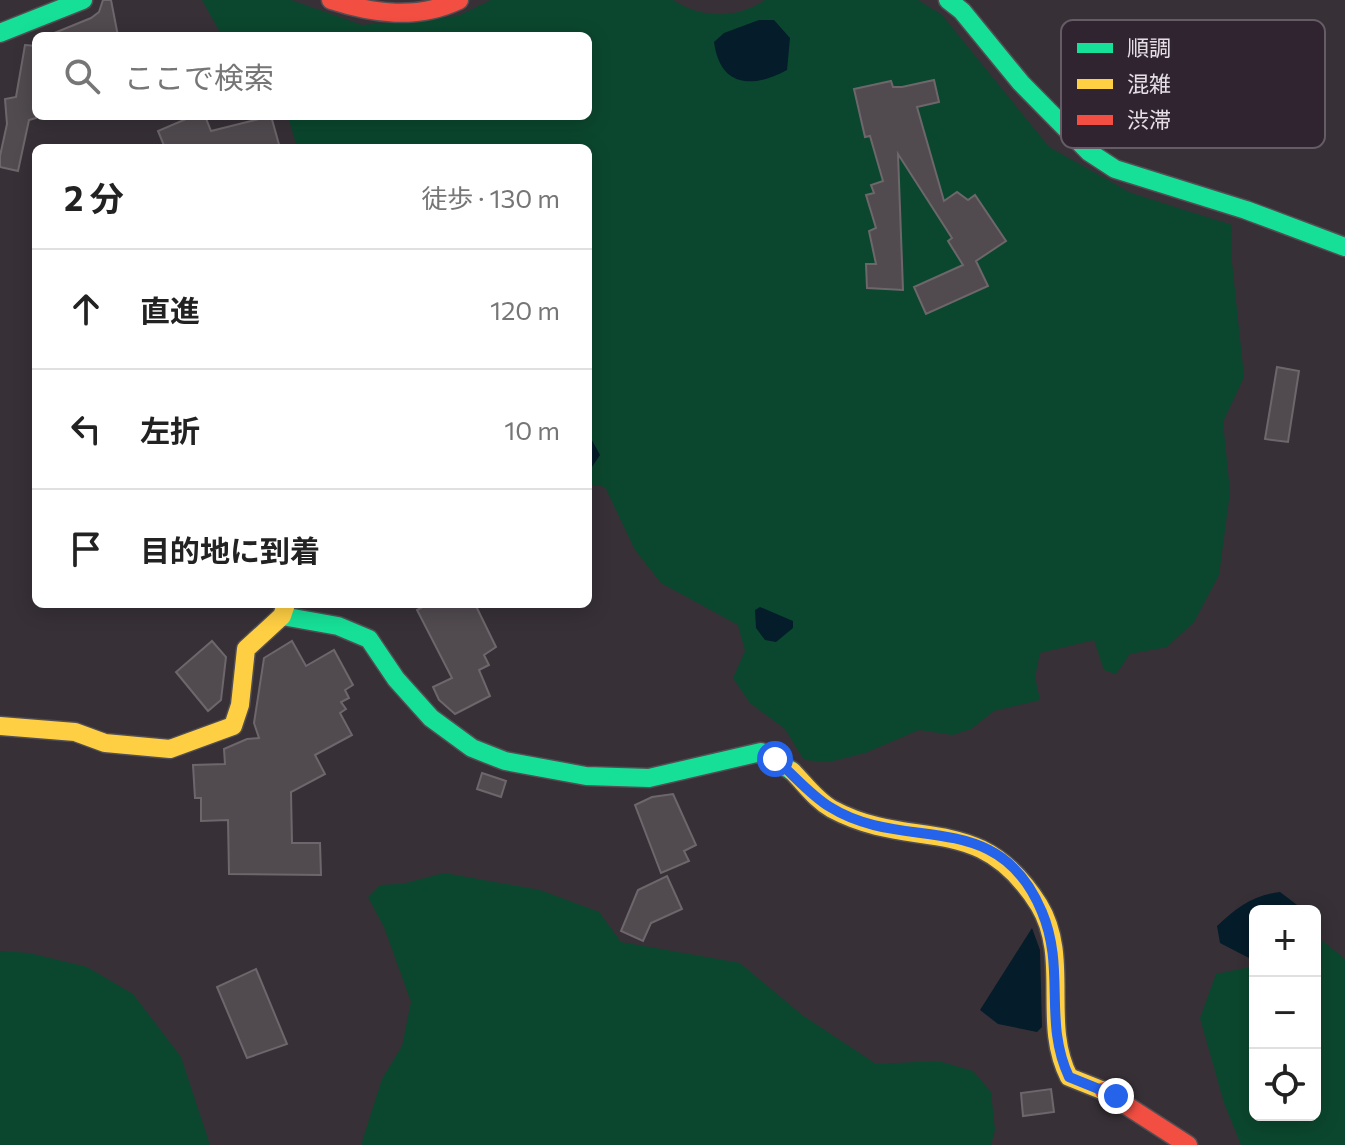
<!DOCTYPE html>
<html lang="ja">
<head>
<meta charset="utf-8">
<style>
	:root { --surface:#fff; --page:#f2f2f2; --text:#222; --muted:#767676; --line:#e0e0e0 }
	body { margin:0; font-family:Commissioner,"Noto Sans JP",sans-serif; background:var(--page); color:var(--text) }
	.controls { position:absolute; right:24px; bottom:24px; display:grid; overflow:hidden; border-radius:12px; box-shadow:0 4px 20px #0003 }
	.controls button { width:72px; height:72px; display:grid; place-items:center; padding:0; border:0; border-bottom:2px solid var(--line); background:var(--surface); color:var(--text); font:40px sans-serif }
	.stop { position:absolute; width:24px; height:24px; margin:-18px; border:6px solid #2563eb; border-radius:50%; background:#fff }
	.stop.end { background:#2563eb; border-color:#fff; box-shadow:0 2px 8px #0008 }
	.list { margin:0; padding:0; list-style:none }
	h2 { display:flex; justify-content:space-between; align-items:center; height:104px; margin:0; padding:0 32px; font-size:34px }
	h2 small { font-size:26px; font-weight:400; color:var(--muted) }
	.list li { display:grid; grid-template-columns:52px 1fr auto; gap:24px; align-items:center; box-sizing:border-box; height:120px; padding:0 32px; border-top:2px solid var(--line) }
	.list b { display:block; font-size:30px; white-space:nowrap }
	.list em { font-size:26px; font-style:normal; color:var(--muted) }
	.icon { flex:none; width:44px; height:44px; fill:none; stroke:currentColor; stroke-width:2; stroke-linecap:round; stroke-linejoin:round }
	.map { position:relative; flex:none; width:1345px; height:1145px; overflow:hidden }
	.search { position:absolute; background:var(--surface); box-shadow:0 4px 20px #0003; left:32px; top:32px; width:560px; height:88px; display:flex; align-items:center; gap:20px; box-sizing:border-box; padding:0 28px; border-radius:12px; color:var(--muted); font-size:30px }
	.panel { position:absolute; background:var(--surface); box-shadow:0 4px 20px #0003; left:32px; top:144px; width:560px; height:464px; border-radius:12px }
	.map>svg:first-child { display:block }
	.green { fill:#0b472e }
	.water { fill:#051c2a }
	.building { fill:#514b50; stroke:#6d676c; stroke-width:2 }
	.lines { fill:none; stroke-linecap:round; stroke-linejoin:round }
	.fast-casing { stroke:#524e52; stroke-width:21 }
	.slow-casing { stroke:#524e52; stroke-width:21 }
	.jam-casing { stroke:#524e52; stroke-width:21 }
	.fast { stroke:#16e098; stroke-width:18 }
	.slow { stroke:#ffcf43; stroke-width:18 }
	.jam { stroke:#f24e42; stroke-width:18 }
	.route { stroke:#2563eb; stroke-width:10 }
	.key { fill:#2f2430; stroke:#665c67; stroke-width:2 }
	.key-label { font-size:22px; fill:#e5dee6 }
</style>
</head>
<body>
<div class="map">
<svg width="1345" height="1145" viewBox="0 0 1345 1145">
	<rect width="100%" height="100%" fill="#373137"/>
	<!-- green -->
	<g class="green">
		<path d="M202,0h89l71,25 96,-9 33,-16h182c29,19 63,19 92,0h153l24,15 107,132 82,46 101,32 -1,28 13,124 -21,45 7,70 -11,83 -25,47 -27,25 -37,7 -14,20 -12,-4 -10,-30 -54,13 -5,24 5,23 -46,11 -23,18 -18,6 -34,-5 -54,23 -36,9 -25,-2 -19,-31 -35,-26 -17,-25 12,-27 -7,-26 -77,-42 -26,-33 -30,-63 -17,-3v-336h-291l-9,-32h300v-80h-366z"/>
		<polygon points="444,873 540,890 599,912 621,942 740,963 802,1015 876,1064 938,1061 973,1071 991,1092 995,1130 991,1145 361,1145 382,1079 402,1046 411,1002 384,927 368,897 380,885 402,884"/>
		<polygon points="1315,935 1345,959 1345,1145 1241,1145 1224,1103 1200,1018 1216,974 1255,966 1255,1115 1315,1115"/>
		<polygon points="0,951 29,953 87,967 133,994 181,1057 210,1145 0,1145"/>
	</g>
	<!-- water -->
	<g class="water">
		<path d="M759,20h15l16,18 -3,32c-35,19 -67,17 -73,-28l10,-9z"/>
		<polygon points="588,433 600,455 588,473"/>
		<polygon points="760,607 793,621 793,628 776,642 765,640 756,628 755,610"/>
		<path d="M1280,892l25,19h-50v45l-6,2 -29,-15 -3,-17c19,-18 36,-31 63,-34z"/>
		<polygon points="1032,928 1040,950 1042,1027 1037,1032 998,1024 980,1010"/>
	</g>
	<!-- building -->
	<g class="building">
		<polygon points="103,0 111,0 118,36 47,36 91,18 99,12"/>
		<polygon points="25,45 36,46 36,118 29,120 18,171 0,167 0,156 7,124 5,99 16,97"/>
		<polygon points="934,80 939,102 917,107 944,201 957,192 968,200 975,195 1006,241 976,261 988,286 926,314 914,287 963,265 948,241 952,238 898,154 903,290 867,288 866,264 876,264 869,231 876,228 866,195 874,193 871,185 883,181 870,136 865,137 854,89 891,81 893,87 902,87"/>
		<polygon points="193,116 205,116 211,131 271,116 280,148 165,148 158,131"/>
		<polygon points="1277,367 1299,371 1288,442 1265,439"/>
		<polygon points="428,604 475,604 496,647 484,655 489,665 479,670 490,696 455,714 439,700 433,687 452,678 417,610"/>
		<polygon points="212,641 226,657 221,700 208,711 176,672"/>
		<polygon points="292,641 306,666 334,650 353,685 345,690 349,698 341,702 346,709 340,713 352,735 315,755 325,774 291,792 292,843 320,843 321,875 229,874 228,820 201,821 201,798 195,798 193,765 225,764 224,749 247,739 259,738 254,723 264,658"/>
		<polygon points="482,773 506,781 501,797 477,789"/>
		<polygon points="673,794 696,845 684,851 689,861 661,873 635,805 652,797"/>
		<polygon points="667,876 682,909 651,923 643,941 621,931 638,890"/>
		<polygon points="256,969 287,1044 247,1058 217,987"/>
		<polygon points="1051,1089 1054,1112 1023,1116 1021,1093"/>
	</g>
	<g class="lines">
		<defs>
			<g id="fast">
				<polyline points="948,0 962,11 1021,83 1089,152 1115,169 1246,210 1345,247"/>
				<polyline points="0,33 83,0"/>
				<polyline points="282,616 338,626 369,639 396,679 431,718 472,748 505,761 586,776 649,778 761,752 792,771"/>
			</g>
			<g id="slow">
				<polyline points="0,726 75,732 105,743 170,749 233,726 240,705 246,649 282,616 286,604"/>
				<path d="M792,771c13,13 24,29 40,38 82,44 147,0 207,96 32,53 2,118 30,172l35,14"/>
			</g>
			<g id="jam">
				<path d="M331,0c43,14 86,20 128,0"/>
				<polyline points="1104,1091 1188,1145"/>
			</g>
		</defs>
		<!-- fast casing -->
		<use href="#fast" class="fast-casing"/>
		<!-- slow casing -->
		<use href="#slow" class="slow-casing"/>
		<!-- jam casing -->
		<use href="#jam" class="jam-casing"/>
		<!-- fast -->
		<use href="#fast" class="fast"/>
		<!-- slow -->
		<use href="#slow" class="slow"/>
		<!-- jam -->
		<use href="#jam" class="jam"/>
	</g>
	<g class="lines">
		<!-- route -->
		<path class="route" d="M775,759c18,15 35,36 55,48 75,47 168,-2 212,105 24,57 1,110 27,165l47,19"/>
	</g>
	<!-- legend -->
	<rect x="1061" y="20" width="264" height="128" rx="12" class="key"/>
	<rect x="1077" y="43" width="36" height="10" fill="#16e098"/>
	<rect x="1077" y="79" width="36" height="10" fill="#ffcf43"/>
	<rect x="1077" y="115" width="36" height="10" fill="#f24e42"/>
	<g class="key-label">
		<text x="1127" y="56">順調</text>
		<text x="1127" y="92">混雑</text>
		<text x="1127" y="128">渋滞</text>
	</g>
</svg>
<div class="controls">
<button>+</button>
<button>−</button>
<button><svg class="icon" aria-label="locate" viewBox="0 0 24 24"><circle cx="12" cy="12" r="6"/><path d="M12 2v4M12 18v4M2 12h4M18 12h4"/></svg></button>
</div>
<div class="stop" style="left:775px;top:759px"></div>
<div class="stop end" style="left:1116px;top:1096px"></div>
<div class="search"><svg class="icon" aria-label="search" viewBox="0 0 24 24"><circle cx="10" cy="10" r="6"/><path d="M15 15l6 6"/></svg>ここで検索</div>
<section class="panel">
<h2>2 分<small>徒歩 · 130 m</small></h2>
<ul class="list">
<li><svg class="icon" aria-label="ahead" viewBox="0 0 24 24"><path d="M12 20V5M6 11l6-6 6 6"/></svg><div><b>直進</b></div><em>120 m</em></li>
<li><svg class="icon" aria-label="left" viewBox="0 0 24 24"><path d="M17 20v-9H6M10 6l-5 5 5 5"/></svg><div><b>左折</b></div><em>10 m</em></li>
<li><svg class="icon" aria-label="arrive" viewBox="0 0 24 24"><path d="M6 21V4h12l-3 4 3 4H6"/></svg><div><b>目的地に到着</b></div></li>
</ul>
</section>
</div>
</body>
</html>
